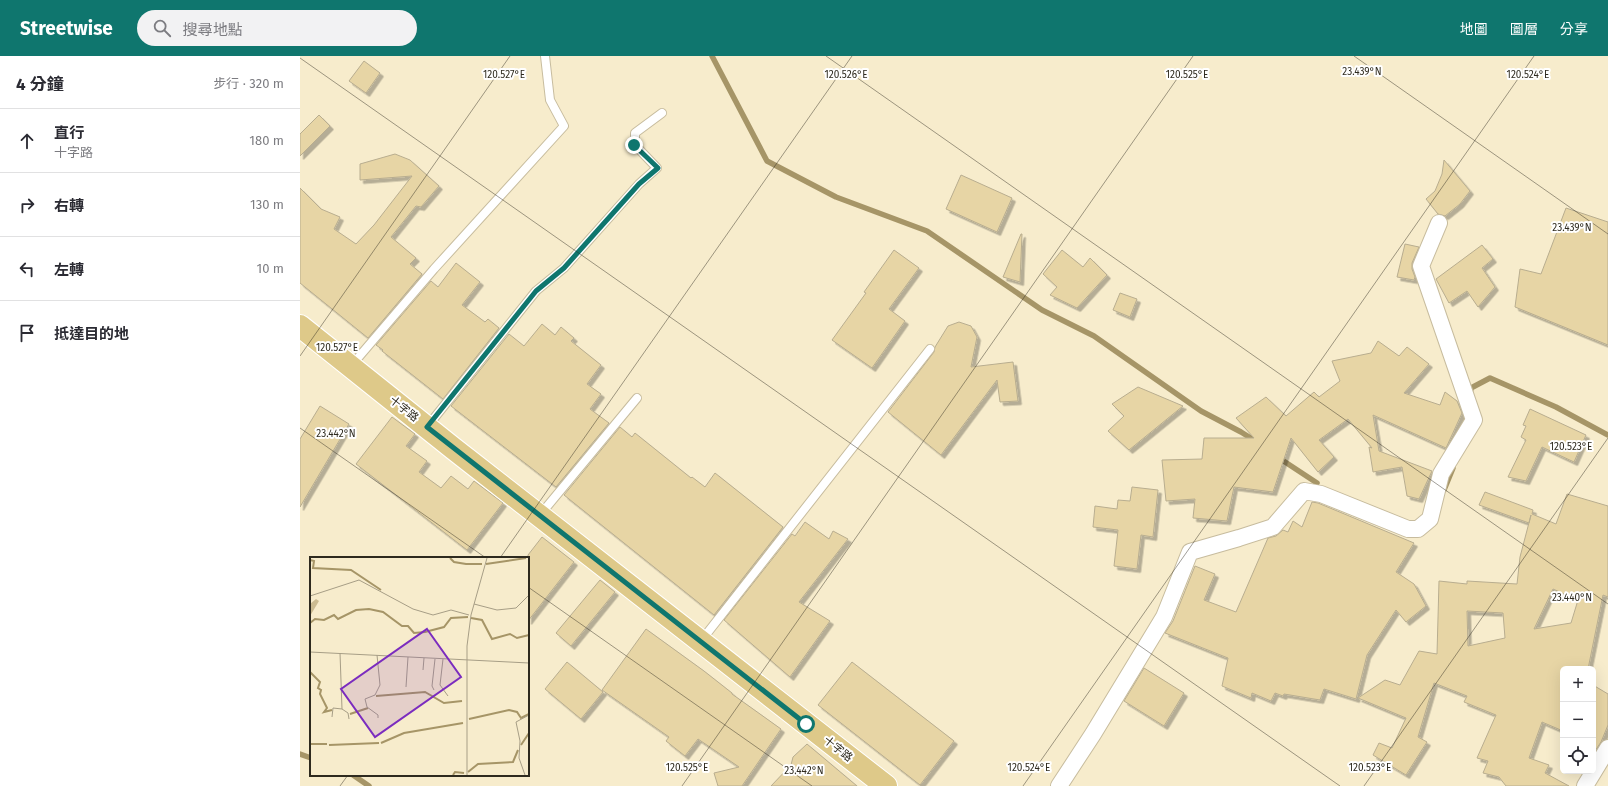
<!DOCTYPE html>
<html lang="zh-TW">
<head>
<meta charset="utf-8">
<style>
	:root { --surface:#fff; --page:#f2f2f3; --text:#2b2b33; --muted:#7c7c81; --line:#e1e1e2; --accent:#0f766e }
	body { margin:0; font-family:"Fira Sans","Noto Sans TC",sans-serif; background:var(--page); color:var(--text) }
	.controls { position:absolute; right:12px; bottom:12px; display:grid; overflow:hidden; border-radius:6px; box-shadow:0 4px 16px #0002 }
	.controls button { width:36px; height:36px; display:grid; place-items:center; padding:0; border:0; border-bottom:1px solid var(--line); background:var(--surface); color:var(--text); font:20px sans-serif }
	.stop { position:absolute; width:12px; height:12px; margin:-9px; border:3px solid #0f766e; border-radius:50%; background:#fff }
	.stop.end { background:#0f766e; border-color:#fff; box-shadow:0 1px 4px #0008 }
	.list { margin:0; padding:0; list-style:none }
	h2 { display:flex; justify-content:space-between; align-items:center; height:52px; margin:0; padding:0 16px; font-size:17px }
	h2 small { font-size:13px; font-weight:400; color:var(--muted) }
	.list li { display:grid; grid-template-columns:26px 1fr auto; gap:12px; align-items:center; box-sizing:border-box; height:64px; padding:0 16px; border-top:1px solid var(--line) }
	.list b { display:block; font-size:15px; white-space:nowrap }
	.list p { margin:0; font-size:13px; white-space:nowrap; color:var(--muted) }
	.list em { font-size:13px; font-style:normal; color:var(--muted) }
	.icon { flex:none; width:22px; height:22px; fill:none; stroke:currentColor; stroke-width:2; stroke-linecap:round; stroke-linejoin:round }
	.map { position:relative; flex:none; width:1308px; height:730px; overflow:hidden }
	header { display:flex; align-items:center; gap:24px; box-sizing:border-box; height:56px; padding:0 20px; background:var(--accent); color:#fff }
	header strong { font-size:19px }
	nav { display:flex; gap:22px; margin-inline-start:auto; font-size:14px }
	.search { width:280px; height:36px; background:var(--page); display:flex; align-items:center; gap:10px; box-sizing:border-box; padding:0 14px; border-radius:22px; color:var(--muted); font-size:15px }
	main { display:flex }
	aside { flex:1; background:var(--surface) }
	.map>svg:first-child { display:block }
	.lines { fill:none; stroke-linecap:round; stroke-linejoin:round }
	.stream { stroke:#a69567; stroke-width:5.5 }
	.building { fill:#e7d5a5; stroke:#b8ad8f; fill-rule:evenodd; filter:url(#shadow) }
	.service-casing { stroke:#c7bc9e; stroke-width:10 }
	.minor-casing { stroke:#c7bc9e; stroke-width:18 }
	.primary-casing { stroke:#fff; stroke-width:24 }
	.service { stroke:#fff; stroke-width:8 }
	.minor { stroke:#fff; stroke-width:16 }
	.primary { stroke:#dec989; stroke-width:22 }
	.route { stroke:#0f766e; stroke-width:5 }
	.ticks { fill:none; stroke:#2e2a1e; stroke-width:1; stroke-opacity:0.45 }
	.labels { text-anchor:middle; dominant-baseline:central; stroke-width:4; stroke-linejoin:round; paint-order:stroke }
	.street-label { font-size:11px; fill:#2e2a1e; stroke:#fff }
	.inset-river { fill:none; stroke:#a69567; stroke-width:2 }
	.inset-road { fill:none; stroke:#a79e86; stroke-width:1 }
	.view { fill:#7b2cbf; fill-opacity:0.15; stroke:#7b2cbf; stroke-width:2 }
	.inset-edge { fill:none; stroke:#2e2a1e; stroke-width:2 }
	.ticks-label { font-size:10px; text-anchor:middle; fill:#2e2a1e; stroke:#fff; stroke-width:4; stroke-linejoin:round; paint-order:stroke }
</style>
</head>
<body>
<header>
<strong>Streetwise</strong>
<div class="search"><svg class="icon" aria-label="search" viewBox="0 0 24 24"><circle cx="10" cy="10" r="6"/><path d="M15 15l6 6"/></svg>搜尋地點</div>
<nav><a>地圖</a><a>圖層</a><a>分享</a></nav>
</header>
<main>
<aside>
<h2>4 分鐘<small>步行 · 320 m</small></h2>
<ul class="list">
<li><svg class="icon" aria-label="ahead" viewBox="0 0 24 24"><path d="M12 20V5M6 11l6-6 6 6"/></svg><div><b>直行</b><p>十字路</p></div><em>180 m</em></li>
<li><svg class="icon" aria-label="right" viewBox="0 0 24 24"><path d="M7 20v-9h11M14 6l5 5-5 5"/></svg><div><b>右轉</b></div><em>130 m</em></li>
<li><svg class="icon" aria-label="left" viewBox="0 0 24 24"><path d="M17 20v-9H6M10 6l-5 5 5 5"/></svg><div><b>左轉</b></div><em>10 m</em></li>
<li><svg class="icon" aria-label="arrive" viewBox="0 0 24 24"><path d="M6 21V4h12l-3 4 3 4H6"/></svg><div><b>抵達目的地</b></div></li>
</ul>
</aside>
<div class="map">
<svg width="1308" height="730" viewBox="0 0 1308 730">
	<defs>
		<filter id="shadow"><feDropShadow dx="3.5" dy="3.5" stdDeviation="0" flood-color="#0004"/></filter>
	</defs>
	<rect width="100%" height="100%" fill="#f7eccc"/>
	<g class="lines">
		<!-- stream -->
		<g class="stream">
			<polyline points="412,0 467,105 536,141 627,175 742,254 794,280 901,355 941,376 957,386"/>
			<polyline points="1170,339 1171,332 1190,322 1256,351 1308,379"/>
			<polyline points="979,402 1017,427"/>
			<polyline points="1144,434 1153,412"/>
			<polyline points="0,698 11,702"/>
			<polyline points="53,719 69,730"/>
		</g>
	</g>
	<!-- building -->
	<g class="building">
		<polygon points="64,5 80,17 66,37 49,25"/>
		<polygon points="19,59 30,70 0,100 0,78"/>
		<polygon points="95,98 110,104 139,130 121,151 116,150 91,181 116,202 110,208 122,218 68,282 0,227 0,132 21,153 40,161 34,173 56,188 74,169 112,120 60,124 60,108"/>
		<polygon points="1144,104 1170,135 1160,148 1145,160 1138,158 1126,143 1135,135 1142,118"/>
		<polygon points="661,119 712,142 697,176 646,153"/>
		<polygon points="1266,152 1308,166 1308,289 1215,251 1220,213 1241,218"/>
		<polygon points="721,178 722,178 720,226 703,221"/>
		<polygon points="1105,188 1119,191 1112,207 1112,213 1115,221 1114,224 1097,221"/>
		<polygon points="1182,189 1193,203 1182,212 1195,231 1178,251 1167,235 1149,247 1136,223"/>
		<polygon points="594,194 619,212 589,253 605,265 572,312 532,284 566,237 564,236"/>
		<polygon points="762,194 783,211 790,202 807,219 777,252 750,239 757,231 743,218"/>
		<polygon points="156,207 180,226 162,249 185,266 188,263 199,272 143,343 82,295 83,294 76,289 131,225 138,231"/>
		<polygon points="820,237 837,243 830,261 813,254"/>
		<polygon points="659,266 671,270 677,281 671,311 713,306 718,345 700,346 697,324 641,399 588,356 634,296 635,291 648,270"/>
		<polygon points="242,268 255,279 261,271 274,282 271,285 301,309 287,328 301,338 290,353 309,367 256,431 151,350 209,278 224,290"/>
		<polygon points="1078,285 1099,300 1107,291 1129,308 1104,337 1140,349 1145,336 1157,345 1162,357 1146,392 1073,359 1079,395 1132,415 1119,443 1107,440 1102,411 1073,416 1069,391 1072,392 1048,363 1019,384 1034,401 1018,416 991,382 973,436 934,431 927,465 893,462 895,443 866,445 862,404 902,403 904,382 954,382 936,362 966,341 986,360 1014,336 1019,341 1040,325 1032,305 1071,297"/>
		<polygon points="838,331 883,350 829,394 808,375 824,360 812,348"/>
		<polygon points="20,350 49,368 0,451 0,383"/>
		<polygon points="1230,353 1286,379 1274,406 1242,391 1226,425 1208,421 1226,384 1221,381 1226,370 1223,369"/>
		<polygon points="92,361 115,378 106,390 127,405 119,416 141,432 151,420 168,433 174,425 203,447 167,494 56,408"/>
		<polygon points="320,371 332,381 335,377 391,422 392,421 405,431 415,417 483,471 414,559 264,439"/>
		<polygon points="832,431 858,434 853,481 841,479 837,513 814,510 818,474 793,471 795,450 817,453 818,444 830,445"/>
		<path d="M1185,436l48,18 -1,4 24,10 11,-30 41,12v91l-5,-2 -15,74h-25v62l-21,-9 -13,36 20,7 -4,8 24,13h-63l-7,-9 -16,-4 5,-12 -11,-3 19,-43 -32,-13 3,-6 -33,-13 -16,54 9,5 -21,33 -33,-20 6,-12 13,5 14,-30 -48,-20 27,-18 15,5 19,-34 18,3 2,-73 28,3v-3l50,3 3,-27 11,-42 -2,8 -50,-18zM1253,533l25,11 -7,23 -37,6zM1167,555l36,2 2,25 -37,8z"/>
		<polygon points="1012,446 1018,447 1114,487 1096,516 1114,528 1126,550 1106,566 1096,554 1067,599 1056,643 1024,633 1020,644 984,638 983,640 975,637 971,645 952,637 951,642 922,630 928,602 865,577 873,565 895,510 915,518 904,544 936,556 968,482 976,480 983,474 988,476 993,465 1002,471"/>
		<polygon points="505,466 529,483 533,475 548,483 499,546 530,565 490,621 424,564 492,478 495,480"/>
		<polygon points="242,481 274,506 228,565 228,499"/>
		<polygon points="300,524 315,536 271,590 256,577"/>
		<polygon points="346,573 404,615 432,637 432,638 481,673 442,730 418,730 414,717 439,711 398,683 385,700 366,685 369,681 302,634"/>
		<polygon points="267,606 303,636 281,663 245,633"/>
		<polygon points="552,606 654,685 620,729 518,649"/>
		<polygon points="844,612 884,637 864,670 824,645"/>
		<polygon points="1293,629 1308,638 1308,669 1301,686 1293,698"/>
		<polygon points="507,688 557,730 471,730 491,709 493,701"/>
	</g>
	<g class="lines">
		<defs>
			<g id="service">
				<polyline points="51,310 134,213 264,70 250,44 245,0"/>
				<polyline points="127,371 236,235 264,212 339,128 357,112 335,89 335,77 362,57"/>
				<polyline points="240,459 337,342"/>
				<polyline points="401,585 630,293"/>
			</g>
			<g id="minor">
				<polyline points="759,730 793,678 864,561 890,496 939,482 973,471 1004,435 1021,438 1108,473 1118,473 1130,463 1141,418 1174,364 1121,210 1139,167"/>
				<polyline points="1285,730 1308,692"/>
			</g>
			<polyline id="primary" points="0,270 154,393 586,730"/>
		</defs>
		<!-- service casing -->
		<use href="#service" class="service-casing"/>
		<!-- minor casing -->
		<use href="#minor" class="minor-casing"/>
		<!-- primary casing -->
		<use href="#primary" class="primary-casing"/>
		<!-- service -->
		<use href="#service" class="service"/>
		<!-- minor -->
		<use href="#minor" class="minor"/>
		<!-- primary -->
		<use href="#primary" class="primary"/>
	</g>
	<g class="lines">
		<!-- route -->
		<polyline class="route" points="334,89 358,112 339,128 264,212 236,235 127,371 506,668"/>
	</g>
	<!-- ticks -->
	<path class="ticks" d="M526,0l782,548M1054,0l254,178M0,2l1040,728M0,300l210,-300M0,372l186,130M200,502l352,-502M228,531l284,199M40,730l8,-11M382,730l511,-730M723,730l511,-730M1064,730l244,-348"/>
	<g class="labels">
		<!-- street labels -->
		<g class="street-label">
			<text transform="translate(104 353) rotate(38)">十字路</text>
			<text transform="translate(538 693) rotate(38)">十字路</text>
		</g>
	</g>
	<!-- overview -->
	<g transform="translate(10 501)">
		<rect width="219" height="219" fill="#f7eccc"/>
		<path d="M6,42l3,2 -9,15v-12z" fill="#cbbb91"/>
		<path class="inset-river" d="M140,1l4,4 12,2h16M0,3l4,1 -1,7 38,2 30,20M176,7l40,-6M161,61l11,2 10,19 18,-5 7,4 12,-3M0,66l5,-4 9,1 10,-5 4,4 18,-9 13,-1 14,3 19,14h6l6,7 11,-1 19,-5 7,-9 17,-1M0,115l10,10 -2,6 3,2 -1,4 7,14 -3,4 8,-2M66,139l49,-4 19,11 18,-2M40,157l18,-6M159,162l40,-9 8,2 4,6 8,-4M71,186l23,-10 59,-10M0,187h17M19,188l50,-2M211,188l8,-12M158,215l10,-8 35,-2 5,-12M143,218l2,-3 9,1"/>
		<path class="inset-road" d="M0,39l49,-16 54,29 20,6 18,-5 18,5M164,47l23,6 19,-2 13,-13M0,95l219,11M67,98l3,30 -5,10 -10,4 2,8 11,8v3M133,102l-3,26 8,11M113,113l1,-12M96,130l2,-30M124,133l-2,-4 3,-27M32,152l6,4 1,6M22,160l1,-9 9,1 -2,-56M157,218v-129l4,-31 16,-57M215,218l-6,-17 1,-17 -4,-19 13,-7"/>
		<path class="view" d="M117,72l34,48 -86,60 -34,-48z"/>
		<rect width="219" height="219" class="inset-edge"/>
	</g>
	<g class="ticks-label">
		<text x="1062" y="19">23.439°N</text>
		<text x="204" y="22">120.527°E</text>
		<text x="546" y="22">120.526°E</text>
		<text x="887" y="22">120.525°E</text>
		<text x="1228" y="22">120.524°E</text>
		<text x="1272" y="175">23.439°N</text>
		<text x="37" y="295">120.527°E</text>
		<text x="36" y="381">23.442°N</text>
		<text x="1271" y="394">120.523°E</text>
		<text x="1272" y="545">23.440°N</text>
		<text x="387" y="715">120.525°E</text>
		<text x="729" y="715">120.524°E</text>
		<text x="1070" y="715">120.523°E</text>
		<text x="504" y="718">23.442°N</text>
	</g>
</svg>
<div class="controls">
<button>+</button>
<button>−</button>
<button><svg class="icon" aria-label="locate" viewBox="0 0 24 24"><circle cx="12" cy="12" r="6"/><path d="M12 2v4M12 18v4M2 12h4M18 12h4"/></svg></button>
</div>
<div class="stop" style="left:506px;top:668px"></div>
<div class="stop end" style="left:334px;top:89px"></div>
</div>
</main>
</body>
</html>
